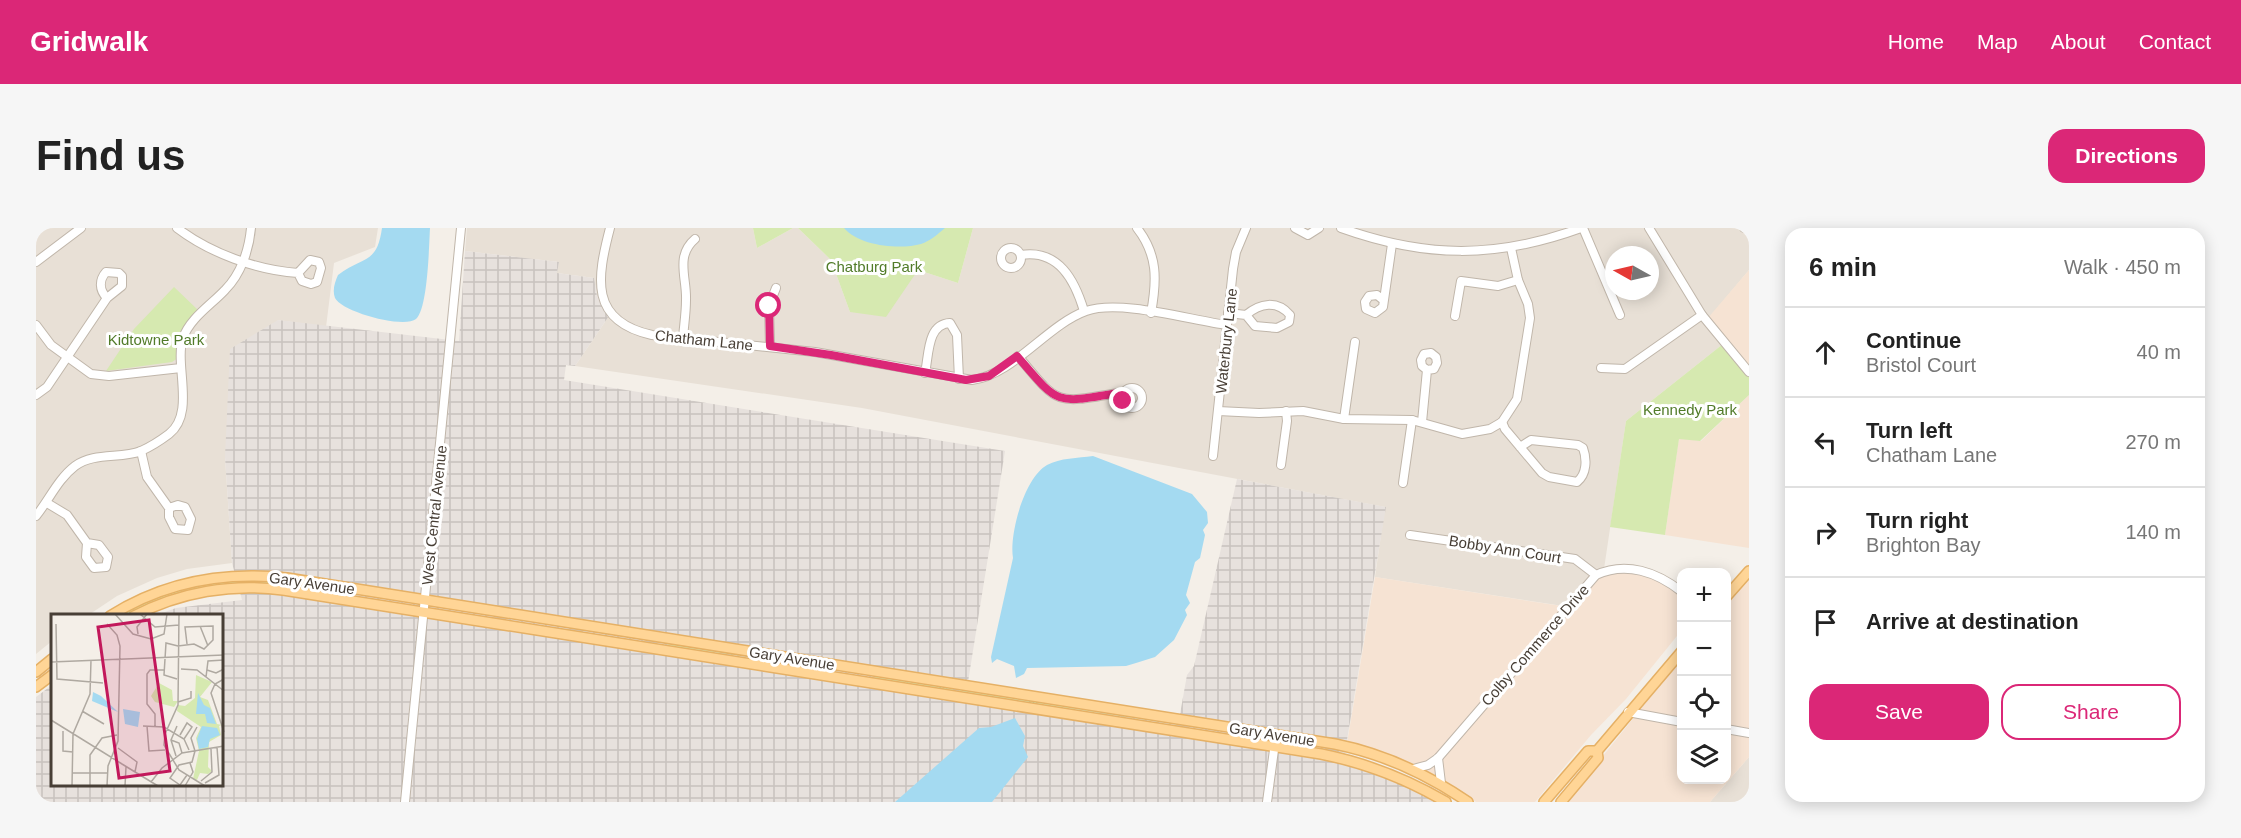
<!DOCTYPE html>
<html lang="en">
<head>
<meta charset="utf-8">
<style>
	:root { --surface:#fff; --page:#f6f6f6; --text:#222; --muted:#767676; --line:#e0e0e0; --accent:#db2777 }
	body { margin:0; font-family:Arial,sans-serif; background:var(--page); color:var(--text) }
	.controls { position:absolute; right:18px; bottom:18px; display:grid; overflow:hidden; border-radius:12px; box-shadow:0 3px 15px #0003 }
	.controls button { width:54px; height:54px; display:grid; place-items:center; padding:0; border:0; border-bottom:2px solid var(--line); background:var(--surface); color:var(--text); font:30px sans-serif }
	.compass { position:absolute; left:1569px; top:18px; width:54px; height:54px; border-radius:50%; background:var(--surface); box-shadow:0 3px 15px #0003; rotate:278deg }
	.stop { position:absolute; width:18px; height:18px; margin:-14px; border:4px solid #db2777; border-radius:50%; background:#fff }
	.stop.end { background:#db2777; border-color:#fff; box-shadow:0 2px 6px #0008 }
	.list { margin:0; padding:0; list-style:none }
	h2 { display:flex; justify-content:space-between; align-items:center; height:78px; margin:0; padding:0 24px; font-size:26px }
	h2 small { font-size:20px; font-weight:400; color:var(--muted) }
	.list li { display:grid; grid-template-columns:39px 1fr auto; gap:18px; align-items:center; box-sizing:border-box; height:90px; padding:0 24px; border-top:2px solid var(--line) }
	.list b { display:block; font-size:22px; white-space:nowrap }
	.list p { margin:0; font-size:20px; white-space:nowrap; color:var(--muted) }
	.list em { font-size:20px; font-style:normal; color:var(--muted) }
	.actions { display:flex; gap:12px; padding:18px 24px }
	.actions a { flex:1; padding:14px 0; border:2px solid var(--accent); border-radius:18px; text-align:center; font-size:21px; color:var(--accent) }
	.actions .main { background:var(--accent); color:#fff }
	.icon { flex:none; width:33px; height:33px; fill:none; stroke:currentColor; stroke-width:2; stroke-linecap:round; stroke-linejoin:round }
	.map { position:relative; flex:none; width:1713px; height:574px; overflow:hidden; border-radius:18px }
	header { display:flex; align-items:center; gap:36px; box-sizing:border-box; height:84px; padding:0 30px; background:var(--accent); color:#fff }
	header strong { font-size:28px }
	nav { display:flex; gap:33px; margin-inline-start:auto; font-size:21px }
	.intro { display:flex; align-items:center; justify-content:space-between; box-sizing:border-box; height:144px; padding:0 36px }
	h1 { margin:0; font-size:42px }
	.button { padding:15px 27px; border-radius:18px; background:var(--accent); color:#fff; font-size:21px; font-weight:700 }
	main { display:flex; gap:36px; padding:0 36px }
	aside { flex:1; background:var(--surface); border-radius:18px; box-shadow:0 3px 15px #0003 }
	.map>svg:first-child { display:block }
	.residential { fill:#e8e0d6; fill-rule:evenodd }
	.commercial { fill:#f6e3d3 }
	.industrial { fill:url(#industrial-grid) }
	.grass { fill:url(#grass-tufts) }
	.park { fill:#d6e9b0 }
	.water { fill:#a4daf1 }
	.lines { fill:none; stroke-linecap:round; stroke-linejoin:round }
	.minor-casing { stroke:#c0b6aa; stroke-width:10 }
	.major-casing { stroke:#e5b065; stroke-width:12 }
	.minor { stroke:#fff; stroke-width:8 }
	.major { stroke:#ffd596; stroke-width:9 }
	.route { stroke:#db2777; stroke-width:8 }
	.labels { text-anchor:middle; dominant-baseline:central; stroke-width:6; stroke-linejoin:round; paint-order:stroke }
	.park-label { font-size:15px; fill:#517b29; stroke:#fff }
	.street-label { font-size:15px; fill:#483f36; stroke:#fff }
	.inset-road { fill:none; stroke:#afa9a1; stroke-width:1.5 }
	.view { fill:#c2185b; fill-opacity:0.15; stroke:#c2185b; stroke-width:3 }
	.inset-edge { fill:none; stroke:#483f36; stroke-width:3 }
</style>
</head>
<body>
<header>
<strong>Gridwalk</strong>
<nav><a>Home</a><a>Map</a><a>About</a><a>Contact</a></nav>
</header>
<div class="intro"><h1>Find us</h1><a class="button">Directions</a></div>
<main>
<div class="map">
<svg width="1713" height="574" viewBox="0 0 1713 574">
	<defs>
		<pattern id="industrial-grid" width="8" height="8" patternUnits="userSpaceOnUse" patternTransform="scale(1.5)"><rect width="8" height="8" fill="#e7e1dd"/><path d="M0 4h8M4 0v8" fill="none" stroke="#c8c2be"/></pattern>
		<pattern id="grass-tufts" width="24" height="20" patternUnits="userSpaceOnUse" patternTransform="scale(1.5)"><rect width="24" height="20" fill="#d6e9b0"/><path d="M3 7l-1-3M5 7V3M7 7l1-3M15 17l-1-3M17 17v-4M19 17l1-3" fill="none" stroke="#b9c998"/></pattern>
	</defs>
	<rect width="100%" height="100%" fill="#f4efe8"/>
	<!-- residential -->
	<g class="residential">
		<polygon points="0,0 342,0 339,19 298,35 290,99 242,92 189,229 196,335 151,341 121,350 81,368 51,388 16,388 16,413 0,426"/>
		<path d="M431,0h286l4,20 36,-20h5l33,32 19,52 68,-42 40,13 15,-55h776v42l-41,49 15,25 -97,77 -22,148 -12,6 -29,31 -188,-29 10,-70 -523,-99 -287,-42 34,-50 -12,-20 -3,-18 -37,-5 2,-11 -94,-11zM1578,27h36v36h-36z"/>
		<polygon points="1713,529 1713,574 1674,574"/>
	</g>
	<!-- commercial -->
	<g class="commercial">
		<polygon points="1713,42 1713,141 1671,91"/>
		<polygon points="1713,167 1713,320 1629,307 1643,210 1665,213"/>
		<polygon points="1596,343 1630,354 1645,368 1645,403 1590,471 1555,507 1499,574 1440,574 1413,555 1374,535 1311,515 1339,349 1532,379 1561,348"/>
		<polygon points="1713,348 1713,529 1674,574 1530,574 1645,431 1646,552 1690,552 1691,376"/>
	</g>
	<!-- industrial -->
	<polygon class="industrial" points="429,23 523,34 521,45 558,50 561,68 573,88 539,138 530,137 528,152 969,223 932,454 1144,486 1151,447 1158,438 1201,251 1350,279 1307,536 1354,551 1401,574 0,574 0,469 16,457 16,558 186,558 186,388 118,388 140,380 206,372 196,335 189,229 194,121 242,92 423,113"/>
	<!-- grass -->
	<g class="grass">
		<path d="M222,352l79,10c-19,3 -47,-4 -68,-6 -51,-4 -99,9 -143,32h-7c47,-26 86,-33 139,-36z"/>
		<polygon points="621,413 721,429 721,430 639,419"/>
		<polygon points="831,446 917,460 917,463 844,452"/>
		<polygon points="923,461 1204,505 1204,506 923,464"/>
	</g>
	<!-- park -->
	<g class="park">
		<polygon points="717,0 757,0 721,20"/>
		<polygon points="762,0 937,0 922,55 882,42 850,89 814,84 795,32"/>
		<polygon points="138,59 162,82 145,103 142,130 136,134 70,143 98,101"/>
		<polygon points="1687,116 1713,146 1713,167 1664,213 1643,211 1629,307 1574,299 1590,193"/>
	</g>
	<!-- water -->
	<g class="water">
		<path d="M346,0h48c-1,17 -2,81 -14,91 -12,10 -74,-7 -81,-21 -3,-8 0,-16 3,-23 25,-19 39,-10 44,-47z"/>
		<path d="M808,0h101c-7,6 -15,13 -24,16 -21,6 -62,2 -77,-16z"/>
		<path d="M1057,228l99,38 15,18 1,11 -5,7 2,5 -5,23 -5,4 -9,33 4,8 -5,7 2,5 -13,25 -19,17 -19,6 -10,3 -99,2 -3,6 -8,4 -2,-12 -17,-7 -5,4 -1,-6 22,-99c-4,-23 11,-80 34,-93 13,-7 31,-7 46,-9z"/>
		<polygon points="979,490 989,508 987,518 992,529 956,574 859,574 943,500 955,499"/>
	</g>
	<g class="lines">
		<defs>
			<g id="minor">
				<path d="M141,0c33,25 79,42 121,45l4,8 9,3 6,-2 4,-14 -2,-6 -9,-2 -12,13"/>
				<path d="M574,0c-13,50 -21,93 42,107l163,17 157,28c41,-5 75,-55 114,-69 34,-12 104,9 141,14"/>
				<path d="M1101,0c21,27 20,52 14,85"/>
				<polyline points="1259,0 1272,7 1283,0"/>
				<path d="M1305,0c84,30 155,31 240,0"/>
				<polyline points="1547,0 1584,87"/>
				<polyline points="1613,0 1666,87 1713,144"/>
				<polyline points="1708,0 1710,0"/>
				<circle cx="975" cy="30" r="10"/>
				<path d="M985,27c38,-6 54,26 63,56"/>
				<polyline points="0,34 45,0"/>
				<polyline points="1346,71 1341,67 1333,68 1329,74 1330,81 1339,85 1347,79 1356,16"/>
				<path d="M1192,85l18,2 9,11 22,2 12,-6 1,-7c-13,-15 -30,-12 -44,0"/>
				<polyline points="1419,88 1425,53 1462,58 1482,52"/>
				<polyline points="0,97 15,117 55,146 73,148 145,140"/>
				<path d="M647,110c1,-13 3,-25 3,-38 1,-22 -11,-44 9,-61"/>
				<polyline points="734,118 733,78 740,60"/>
				<path d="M982,128c41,49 36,48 100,37l5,2"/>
				<polyline points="1565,140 1589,141 1666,87"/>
				<path d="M889,145c4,-18 2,-49 25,-50l7,12 2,44"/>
				<circle cx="1096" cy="170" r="10"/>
				<path d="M0,167l11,-8 60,-89c-8,-8 -8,-18 -1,-26l13,1 3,3v10l-15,12"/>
				<polyline points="1182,183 1223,185 1267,183 1308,191 1376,192 1426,206 1454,201 1466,194 1481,171 1494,90 1492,76 1482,52 1475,20"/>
				<polyline points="1308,191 1319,114"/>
				<polyline points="1386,194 1391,142 1386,138 1385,132 1388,126 1395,125 1400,129 1401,135 1398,141 1391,142"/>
				<path d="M1466,194l3,7 37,44 7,4 28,5c10,-8 10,-23 6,-34l-5,-3 -47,-5 -11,7"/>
				<polyline points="105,223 111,249 133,280 142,277 149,279 155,291 152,302 139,301 133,289 133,280"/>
				<polyline points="1177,228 1197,41 1200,24 1210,0"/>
				<polyline points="1245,237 1251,193 1250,183"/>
				<polyline points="1367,255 1376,192"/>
				<polyline points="11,275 31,287 51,315 63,317 72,329 70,339 58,340 50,329 51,315"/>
				<path d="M0,288c13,-16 22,-37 39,-50 19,-14 46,-7 66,-15 9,-4 20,-11 28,-17 27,-21 5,-69 14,-96 7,-20 28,-33 42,-48 16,-16 24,-40 26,-62"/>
				<polyline points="1374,307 1539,331 1560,347"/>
				<polyline points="1592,484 1646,494"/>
				<polyline points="1690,501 1713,505"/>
				<polyline points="1402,530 1405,555"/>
				<path d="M1377,541l15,-4 10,-7 158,-183c30,-14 61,-3 86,17"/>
				<polyline points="369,574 425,0"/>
				<polyline points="1231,574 1240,507"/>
			</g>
			<g id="major">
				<polyline points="1690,369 1713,343"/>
				<path d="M74,388c54,-34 114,-45 177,-38l1048,166c50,10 92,30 133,58"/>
				<path d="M98,388c46,-24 98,-33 149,-26l1038,164c45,9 86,25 125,48"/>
				<polyline points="0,444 16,431"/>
				<polyline points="0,459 16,447"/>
				<polyline points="1508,574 1552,523 1561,523"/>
				<polyline points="1525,574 1562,530 1561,523 1646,423"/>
			</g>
		</defs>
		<!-- minor casing -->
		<use href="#minor" class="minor-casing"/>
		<!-- major casing -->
		<use href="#major" class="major-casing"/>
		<!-- minor -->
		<use href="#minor" class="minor"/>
		<!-- major -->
		<use href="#major" class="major"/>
	</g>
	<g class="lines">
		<!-- route -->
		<path class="route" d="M733,78l1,40 61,9 135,25 23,-4 28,-20c42,49 37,48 101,37l5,1v7"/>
	</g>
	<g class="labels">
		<!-- park labels -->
		<g class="park-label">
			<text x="838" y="38">Chatburg Park</text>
			<text x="120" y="111">Kidtowne Park</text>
			<text x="1654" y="181">Kennedy Park</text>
		</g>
		<!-- street labels -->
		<g class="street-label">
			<text transform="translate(668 112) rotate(6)">Chatham Lane</text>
			<text transform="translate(1190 113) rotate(-84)">Waterbury Lane</text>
			<text transform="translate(398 287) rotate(-84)">West Central Avenue</text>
			<text transform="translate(1469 321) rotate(9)">Bobby Ann Court</text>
			<text transform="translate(276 355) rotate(8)">Gary Avenue</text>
			<text transform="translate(1499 417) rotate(-49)">Colby Commerce Drive</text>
			<text transform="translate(756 430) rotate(9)">Gary Avenue</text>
			<text transform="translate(1236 506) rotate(9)">Gary Avenue</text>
		</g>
	</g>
	<!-- overview -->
	<g transform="translate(15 386)">
		<rect width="172" height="172" fill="#f4efe8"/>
		<path d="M145,61l16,7 -12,15 8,3 9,24 5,1 -3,1 2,9 -12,7 -1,25 4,4 -4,3 -8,-1 -3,7 -4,-1 6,-28 -3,-13 5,-11 -24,-16 1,-6 7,1 10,-8zM108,69l13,7 1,11h5l-4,6 -19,-5 -4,-6z" fill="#d6e9b0"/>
		<path d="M42,78l8,4 17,16 -26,-11zM147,79l6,12 6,3 6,16 -9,-1 -2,-9h-9zM72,95l17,3 -2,15 -13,-3zM151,112l15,2 3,7 -10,4 -2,8 -9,2 -2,-10z" fill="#a4daf1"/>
		<path class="inset-road" d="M64,0l18,20 18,5 13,-5 3,-20M89,0l15,13 24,-2M128,0l-1,91 -13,29 -1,11 15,25 26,16M5,10l1,55 46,4M56,10l10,11 3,11 -2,95 -10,25 -1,20M149,12l8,20M87,20l-1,-7 10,-13M0,48l173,-7M130,55l16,1 27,21M156,56l9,3 8,-4M155,63l2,-16 16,-1M126,65l-13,-4 2,-32 12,3 16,-2 10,5 9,-9v-14l-28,1 2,17M173,65l-9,5 -4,9 13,39M127,88l13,-4v-7M31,97l22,13M0,106l71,44M92,112l21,1 20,12 5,11M96,112l2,25 16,-1M104,112v-12l-8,-10v-30l3,-4h14M12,117v20l10,1M129,121l7,-12 5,4 -8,12M120,126l8,3 3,10M67,134l19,14 -2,10M144,137l-4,-13 6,-11M125,142l-5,-16 6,-14M71,150l36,22M22,159h34M136,161l-7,10 -10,-7 9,-13 13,-3 3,-11M150,167l11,-9 -1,-23M100,168l11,-14 20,-15 42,-7M154,169l14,-8 -2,-28M21,172l1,-52 17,-40 1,-34M39,172v-31l12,-17 15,-3M74,172l1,-19M134,172l8,-14 -3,-9"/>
		<path class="view" d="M98,6l21,151 -51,7 -21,-151z"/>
		<rect width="172" height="172" class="inset-edge"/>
	</g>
</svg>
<div class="controls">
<button>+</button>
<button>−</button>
<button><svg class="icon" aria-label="locate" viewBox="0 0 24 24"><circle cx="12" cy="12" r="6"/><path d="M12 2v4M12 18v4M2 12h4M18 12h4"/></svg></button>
<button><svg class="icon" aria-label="layers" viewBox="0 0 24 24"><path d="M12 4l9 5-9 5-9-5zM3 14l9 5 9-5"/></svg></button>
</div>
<svg class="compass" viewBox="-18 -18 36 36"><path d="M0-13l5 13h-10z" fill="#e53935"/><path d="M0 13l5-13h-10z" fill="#767676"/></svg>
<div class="stop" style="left:733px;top:78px"></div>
<div class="stop end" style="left:1087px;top:173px"></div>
</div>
<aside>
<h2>6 min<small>Walk · 450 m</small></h2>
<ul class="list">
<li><svg class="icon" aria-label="ahead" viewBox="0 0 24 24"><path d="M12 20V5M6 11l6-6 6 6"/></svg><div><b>Continue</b><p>Bristol Court</p></div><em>40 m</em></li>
<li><svg class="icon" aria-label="left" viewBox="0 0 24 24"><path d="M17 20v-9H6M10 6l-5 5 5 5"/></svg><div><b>Turn left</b><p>Chatham Lane</p></div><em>270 m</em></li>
<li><svg class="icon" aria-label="right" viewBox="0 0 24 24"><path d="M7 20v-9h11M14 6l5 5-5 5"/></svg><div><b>Turn right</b><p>Brighton Bay</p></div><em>140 m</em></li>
<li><svg class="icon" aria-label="arrive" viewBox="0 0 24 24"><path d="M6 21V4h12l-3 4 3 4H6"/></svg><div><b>Arrive at destination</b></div></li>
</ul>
<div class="actions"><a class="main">Save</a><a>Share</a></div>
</aside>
</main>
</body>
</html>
